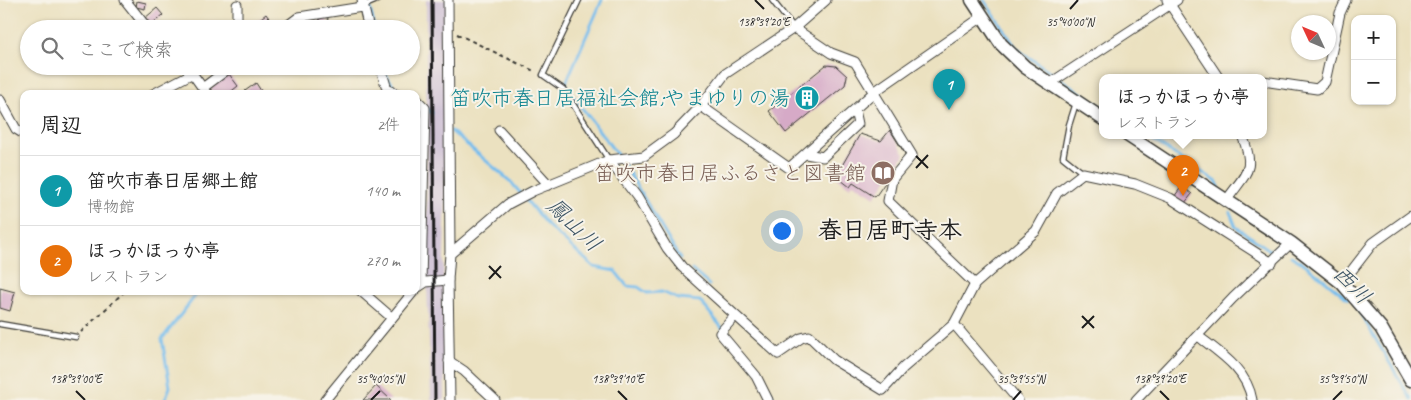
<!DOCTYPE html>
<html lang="ja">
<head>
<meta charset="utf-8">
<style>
	:root { --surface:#fff; --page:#f2f2f2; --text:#222; --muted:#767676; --line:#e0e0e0; --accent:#b5179e }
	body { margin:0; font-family:Caveat,"Klee One",sans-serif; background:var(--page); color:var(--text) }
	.controls { position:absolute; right:15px; top:15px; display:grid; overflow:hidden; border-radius:10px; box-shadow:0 1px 4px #0004 }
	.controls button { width:45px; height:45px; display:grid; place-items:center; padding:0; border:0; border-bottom:1px solid var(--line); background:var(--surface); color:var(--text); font:25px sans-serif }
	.compass { position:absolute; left:1291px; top:15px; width:45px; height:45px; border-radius:50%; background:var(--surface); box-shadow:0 1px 4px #0004; rotate:314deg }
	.you { position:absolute; left:781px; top:230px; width:18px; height:18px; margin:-12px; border:4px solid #fff; border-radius:50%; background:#1a73e8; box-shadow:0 0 0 8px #1a73e833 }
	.badge { display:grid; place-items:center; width:32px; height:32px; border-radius:50%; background:var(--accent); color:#fff; font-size:16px; font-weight:700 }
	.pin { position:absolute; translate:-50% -41px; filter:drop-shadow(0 1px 2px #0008) }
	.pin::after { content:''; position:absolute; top:26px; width:18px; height:15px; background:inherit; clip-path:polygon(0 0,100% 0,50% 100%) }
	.popup { position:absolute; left:1099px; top:74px; width:168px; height:65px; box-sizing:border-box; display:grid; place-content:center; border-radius:10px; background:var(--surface); filter:drop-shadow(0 1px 4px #0005); font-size:16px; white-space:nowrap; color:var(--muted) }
	.popup b { font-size:19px; color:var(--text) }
	.popup::after { content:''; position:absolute; left:50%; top:100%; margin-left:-10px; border:10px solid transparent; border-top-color:var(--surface) }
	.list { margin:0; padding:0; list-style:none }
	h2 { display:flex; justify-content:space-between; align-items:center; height:65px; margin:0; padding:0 20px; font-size:21px }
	h2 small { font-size:16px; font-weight:400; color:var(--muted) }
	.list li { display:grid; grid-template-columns:32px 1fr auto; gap:15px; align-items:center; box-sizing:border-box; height:70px; padding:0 20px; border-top:1px solid var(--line) }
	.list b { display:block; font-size:19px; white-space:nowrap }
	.list p { margin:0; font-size:16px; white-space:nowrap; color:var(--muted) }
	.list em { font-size:16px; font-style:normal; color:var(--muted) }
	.icon { flex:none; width:28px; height:28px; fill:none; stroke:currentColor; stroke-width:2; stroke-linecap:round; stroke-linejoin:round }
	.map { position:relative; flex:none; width:1411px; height:400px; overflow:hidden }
	.search { position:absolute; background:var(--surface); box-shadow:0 1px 4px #0004; left:20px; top:20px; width:400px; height:55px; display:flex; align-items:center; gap:12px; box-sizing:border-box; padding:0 18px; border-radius:28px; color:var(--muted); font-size:19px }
	.panel { position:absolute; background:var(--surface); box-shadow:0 1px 4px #0004; left:20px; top:90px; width:400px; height:205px; border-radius:10px }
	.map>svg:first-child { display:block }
	.industrial { fill:#ccbed4 }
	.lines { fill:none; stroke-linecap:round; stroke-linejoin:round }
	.stream { stroke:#76bded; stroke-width:3 }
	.building { fill:#d6aac7 }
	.lane-casing { stroke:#3b3a35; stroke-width:7 }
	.street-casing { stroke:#3b3a35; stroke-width:11 }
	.secondary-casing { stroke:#3b3a35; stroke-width:15 }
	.path { stroke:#3b3a35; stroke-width:2; stroke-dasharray:4 4; stroke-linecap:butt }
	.lane { stroke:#fff; stroke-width:4.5 }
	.street { stroke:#fff; stroke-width:9 }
	.secondary { stroke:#fff; stroke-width:12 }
	.rail { stroke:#1c1c1c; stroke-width:3 }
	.ticks { fill:none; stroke:#1c1c1c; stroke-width:2 }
	.labels { text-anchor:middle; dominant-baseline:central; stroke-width:4; stroke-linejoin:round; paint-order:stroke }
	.culture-label { font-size:21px; fill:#0d838f; stroke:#f7f3e8; text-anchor:end }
	.education-label { font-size:21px; fill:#785e54; stroke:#f7f3e8; text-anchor:end }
	.water-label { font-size:22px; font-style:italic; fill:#3c5465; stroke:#f7f3e8 }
	.quarter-label { font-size:24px; font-weight:bold; fill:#1c1c1c; stroke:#f7f3e8 }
	.ticks-label { font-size:12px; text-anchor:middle; fill:#1c1c1c; stroke:#f7f3e8; stroke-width:4; stroke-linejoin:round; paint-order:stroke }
</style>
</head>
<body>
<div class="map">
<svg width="1411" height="400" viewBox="0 0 1411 400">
	<rect width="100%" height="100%" fill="#f7f3e8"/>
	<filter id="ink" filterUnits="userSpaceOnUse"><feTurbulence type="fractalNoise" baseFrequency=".02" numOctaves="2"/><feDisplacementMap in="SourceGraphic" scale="10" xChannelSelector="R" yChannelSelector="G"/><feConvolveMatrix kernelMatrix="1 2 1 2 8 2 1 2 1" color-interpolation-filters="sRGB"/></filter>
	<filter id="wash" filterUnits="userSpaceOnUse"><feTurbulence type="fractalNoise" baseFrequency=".0096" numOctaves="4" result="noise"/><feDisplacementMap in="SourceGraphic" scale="20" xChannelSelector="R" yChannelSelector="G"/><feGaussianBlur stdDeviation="1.12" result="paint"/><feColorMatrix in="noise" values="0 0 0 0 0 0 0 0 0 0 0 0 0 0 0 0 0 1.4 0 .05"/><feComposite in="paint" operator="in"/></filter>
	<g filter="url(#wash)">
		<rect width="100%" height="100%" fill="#ebe1c0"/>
		<!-- industrial -->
		<polygon class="industrial" points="426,0 448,0 448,134 443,287 445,400 431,400 427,283"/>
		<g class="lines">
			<!-- stream -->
			<g class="stream">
				<polyline points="368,0 375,29"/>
				<polyline points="602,0 565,85 618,156"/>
				<polyline points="984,0 1017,49 1103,108"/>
				<polyline points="182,66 182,67"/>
				<polyline points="386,74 395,88 410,94"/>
				<polyline points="427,108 432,113"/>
				<polyline points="451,131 511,182 547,225 594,267 615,271 627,286 638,287 647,293 662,292 678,299 700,301 755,368"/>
				<polyline points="1145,135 1217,182 1219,187"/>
				<polyline points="622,161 680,259"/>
				<polyline points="1230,212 1236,227 1274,253"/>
				<polyline points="1291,256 1306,265 1348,299"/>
				<polyline points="692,270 709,285"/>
				<polyline points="1359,311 1411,399"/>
				<polyline points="762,379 775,400"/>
				<polyline points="165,400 170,387 162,339 199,291"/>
			</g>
		</g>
		<g id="blocks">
			<!-- building -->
			<g class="building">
				<polygon points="137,1 146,3 145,9 136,7"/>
				<polygon points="157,8 163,15 151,25 145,18"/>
				<polygon points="266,14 274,25 268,29 247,29"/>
				<polygon points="320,17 328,18 327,26 319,25"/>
				<polygon points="826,65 836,66 847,76 845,85 786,133 769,111"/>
				<polygon points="206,66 219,66 210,73"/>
				<polygon points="229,74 238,86 228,94 214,94 210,88"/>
				<polygon points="256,83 263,94 247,94 245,91"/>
				<polygon points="890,130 905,154 875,197 853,183 850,187 836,176 860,134 881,141"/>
				<polygon points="1182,186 1192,194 1184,204 1174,197"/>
				<polygon points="0,288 15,292 10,311 0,308"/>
				<polygon points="376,386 391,400 363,400"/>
			</g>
		</g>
	</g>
	<g filter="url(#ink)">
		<use href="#blocks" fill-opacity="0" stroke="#3b3a35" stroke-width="1"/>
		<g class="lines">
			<defs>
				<g id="lane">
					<polyline points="579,0 543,75 563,89 609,160"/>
					<polyline points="772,0 794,28"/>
					<polyline points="363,6 377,0"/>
					<polyline points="1076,103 1069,125 1063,157 1083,173"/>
					<polyline points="0,324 76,337"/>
				</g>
				<g id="street">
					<polyline points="125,0 148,29"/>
					<polyline points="362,0 369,29"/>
					<polyline points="448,0 450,254"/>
					<polyline points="826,0 794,28 831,53 855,62 912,155 892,179 888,201 975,284"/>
					<polyline points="1167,0 1218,77"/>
					<polyline points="237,29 237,5"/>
					<polyline points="283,29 299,17 362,7"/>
					<polyline points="187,66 207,94"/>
					<polyline points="380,66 387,89 397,94"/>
					<polyline points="1263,81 1317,89 1325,82 1340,13 1346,0"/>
					<polyline points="1049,84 1177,0"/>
					<polyline points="204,87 232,66"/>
					<polyline points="153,94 193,73"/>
					<polyline points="416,99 425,108 421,284"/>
					<polyline points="0,100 16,129 24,134"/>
					<polyline points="701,106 789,168 874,92 982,17"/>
					<polyline points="499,130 549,185"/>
					<polyline points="806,154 823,157 858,124 855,110"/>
					<polyline points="609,160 637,197 667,248 682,267 778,354 801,338 809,336 834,360 883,390 903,368 954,324 975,284 1036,231 1057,193 1083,173 1135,184 1170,198 1272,263"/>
					<path d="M1226,201c21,-30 30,-30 16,-66"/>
					<polyline points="1342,283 1373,243 1411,216"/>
					<polyline points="417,288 426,282 448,280"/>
					<polyline points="361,291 391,317"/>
					<polyline points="734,317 720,333 756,376 768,400"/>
					<polyline points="954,324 1018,400"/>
					<path d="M1198,336c23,18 49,34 54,64"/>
					<polyline points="449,361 464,371 495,400"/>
					<polyline points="325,400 414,291"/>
					<polyline points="450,400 448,280 450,254 508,204 533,191 609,160 644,156 674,134 701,106 725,74 794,28"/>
					<polyline points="1136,400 1233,298 1291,243"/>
				</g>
				<g id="secondary">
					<polyline points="972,0 1001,44 1025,67 1103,119"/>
					<polyline points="1127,135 1291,243 1342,283 1381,328 1411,380"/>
				</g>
			</defs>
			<!-- lane casing -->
			<use href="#lane" class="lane-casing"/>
			<!-- street casing -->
			<use href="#street" class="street-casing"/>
			<!-- secondary casing -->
			<use href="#secondary" class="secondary-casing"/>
			<!-- path -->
			<g class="path">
				<polyline points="457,34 536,72"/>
				<polyline points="81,332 125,291"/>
			</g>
			<!-- lane -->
			<use href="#lane" class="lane"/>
			<!-- street -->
			<use href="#street" class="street"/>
			<!-- secondary -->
			<use href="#secondary" class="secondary"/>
			<!-- rail -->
			<polyline class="rail" points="432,0 435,400"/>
		</g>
	</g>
	<!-- ticks -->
	<path class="ticks" d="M755,0l9,9M1070,9l8,-9M916,156l12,12M916,168l12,-13M489,266l12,12M489,279l12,-13M1082,316l12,12M1082,328l12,-12M76,391l9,9M618,391l9,9M1160,391l9,9M371,400l9,-9M1013,400l8,-9M1333,400l9,-9"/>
	<!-- icons -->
	<defs>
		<symbol id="building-disc" viewBox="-11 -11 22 22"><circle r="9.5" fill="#0f9aa8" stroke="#f7f3e8"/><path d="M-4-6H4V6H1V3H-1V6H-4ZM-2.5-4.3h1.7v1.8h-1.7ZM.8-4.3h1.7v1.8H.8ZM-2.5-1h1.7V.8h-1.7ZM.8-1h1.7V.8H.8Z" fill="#fff"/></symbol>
		<symbol id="library-disc" viewBox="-11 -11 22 22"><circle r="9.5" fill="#8d6e63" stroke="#f7f3e8"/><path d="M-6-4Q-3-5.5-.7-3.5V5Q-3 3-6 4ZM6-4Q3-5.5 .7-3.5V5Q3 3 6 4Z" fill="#fff"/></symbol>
	</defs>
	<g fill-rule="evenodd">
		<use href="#building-disc" x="793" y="84" width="28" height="28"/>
		<use href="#library-disc" x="869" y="159" width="28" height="28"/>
	</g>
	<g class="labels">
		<!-- culture labels -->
		<g class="culture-label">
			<text x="790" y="98">笛吹市春日居福祉会館;やまゆりの湯</text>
		</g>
		<!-- education labels -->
		<g class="education-label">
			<text x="866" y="173">笛吹市春日居ふるさと図書館</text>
		</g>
		<!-- water labels -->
		<g class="water-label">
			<text transform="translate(574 225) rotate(44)">鳳山川</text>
			<text transform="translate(1352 285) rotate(45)">西川</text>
		</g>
		<!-- quarter labels -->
		<g class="quarter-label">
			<text x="890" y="230">春日居町寺本</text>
		</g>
	</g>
	<g class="ticks-label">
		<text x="764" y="26">138°39'20"E</text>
		<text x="1070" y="26">35°40'00"N</text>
		<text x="380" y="383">35°40'05"N</text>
		<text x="1021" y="383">35°39'55"N</text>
		<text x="1342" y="383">35°39'50"N</text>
		<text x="76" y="383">138°39'00"E</text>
		<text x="618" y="383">138°39'10"E</text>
		<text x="1160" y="383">138°39'20"E</text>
	</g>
</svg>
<div class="controls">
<button>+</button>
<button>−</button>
</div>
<svg class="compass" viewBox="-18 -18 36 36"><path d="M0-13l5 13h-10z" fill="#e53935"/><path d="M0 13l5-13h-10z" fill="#767676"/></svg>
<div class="you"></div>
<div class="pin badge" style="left:949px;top:110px;background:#0f9aa8">1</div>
<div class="pin badge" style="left:1183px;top:196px;background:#e8710a">2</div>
<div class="popup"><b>ほっかほっか亭</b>レストラン</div>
<div class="search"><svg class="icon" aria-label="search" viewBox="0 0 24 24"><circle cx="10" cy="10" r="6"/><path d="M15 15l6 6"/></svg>ここで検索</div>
<section class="panel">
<h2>周辺<small>2件</small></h2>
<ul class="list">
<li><span class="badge" style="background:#0f9aa8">1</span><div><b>笛吹市春日居郷土館</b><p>博物館</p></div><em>140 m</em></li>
<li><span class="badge" style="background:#e8710a">2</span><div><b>ほっかほっか亭</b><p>レストラン</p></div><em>270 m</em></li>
</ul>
</section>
</div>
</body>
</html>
